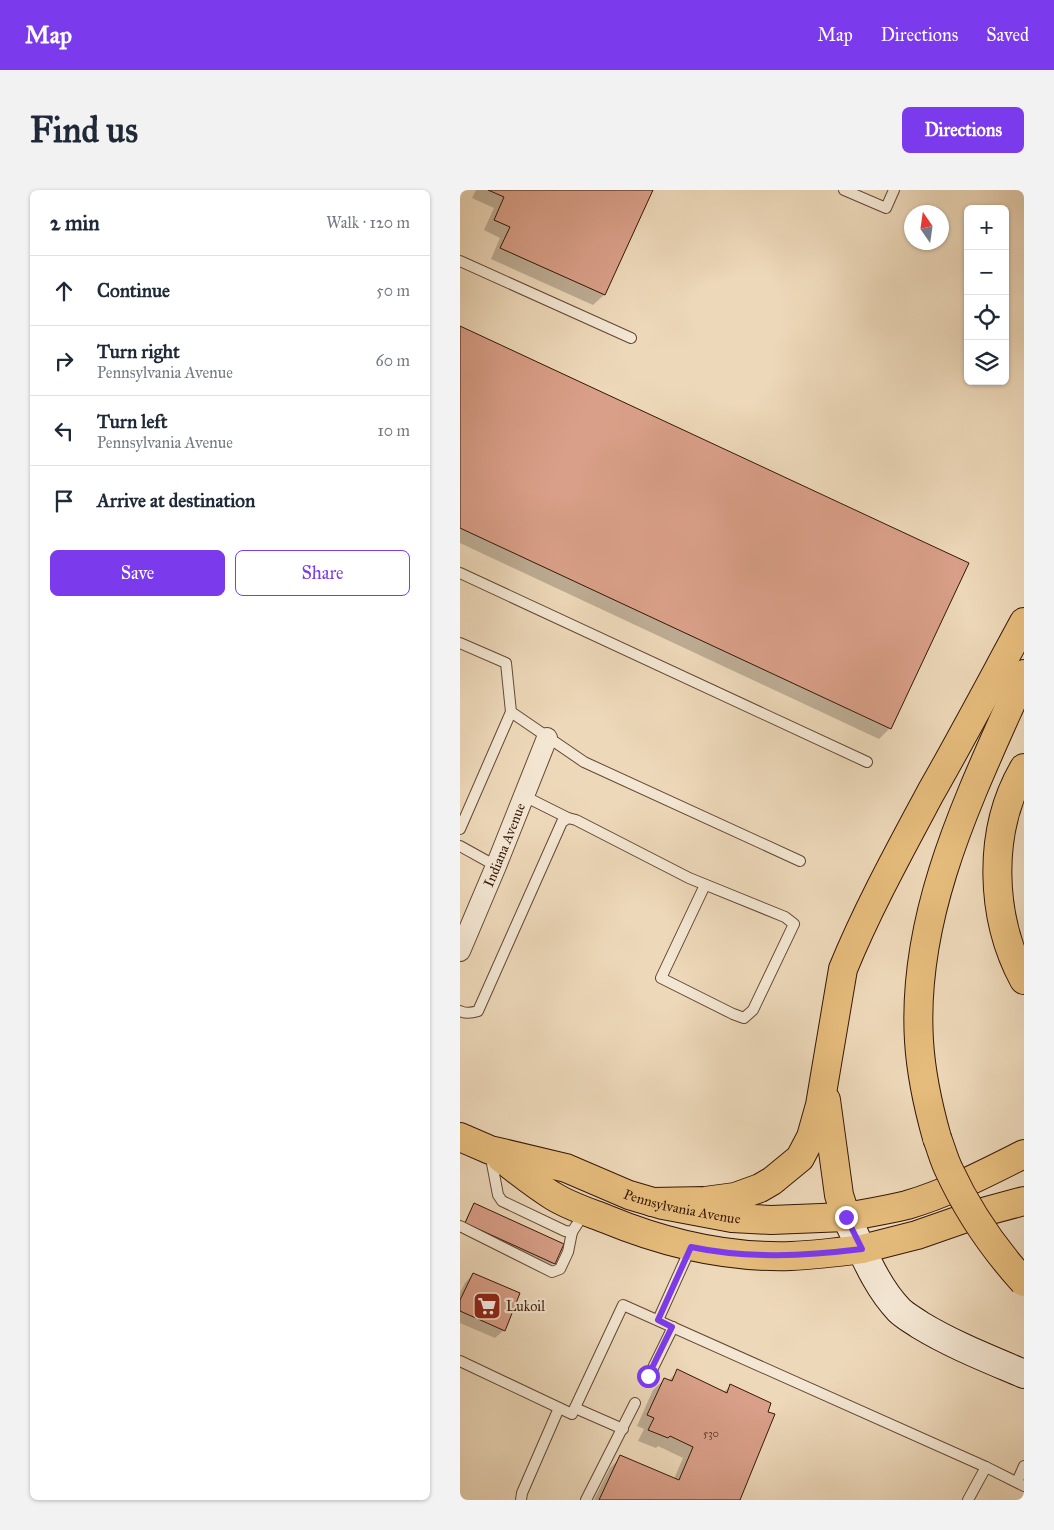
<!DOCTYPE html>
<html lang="en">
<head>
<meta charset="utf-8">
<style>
	:root { --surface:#fff; --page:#f2f2f3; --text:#1f2937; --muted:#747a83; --line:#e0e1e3; --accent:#7c3aed }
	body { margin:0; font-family:"IM FELL Great Primer",serif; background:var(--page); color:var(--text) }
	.controls { position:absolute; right:15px; top:15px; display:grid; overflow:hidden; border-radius:8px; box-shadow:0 1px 4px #0004 }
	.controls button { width:45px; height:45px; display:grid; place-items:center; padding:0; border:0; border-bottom:1px solid var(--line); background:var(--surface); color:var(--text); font:25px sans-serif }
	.compass { position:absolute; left:444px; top:15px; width:45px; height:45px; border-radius:50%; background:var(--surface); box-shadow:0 1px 4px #0004; rotate:347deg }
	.stop { position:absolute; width:15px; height:15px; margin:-11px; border:4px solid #7c3aed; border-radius:50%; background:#fff }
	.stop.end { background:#7c3aed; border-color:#fff; box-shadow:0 1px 5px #0008 }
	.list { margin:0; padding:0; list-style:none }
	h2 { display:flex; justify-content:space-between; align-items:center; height:65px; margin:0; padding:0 20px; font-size:21px }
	h2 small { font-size:16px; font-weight:400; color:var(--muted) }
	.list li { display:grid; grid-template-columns:32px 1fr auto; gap:15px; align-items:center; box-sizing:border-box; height:70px; padding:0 20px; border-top:1px solid var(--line) }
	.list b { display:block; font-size:19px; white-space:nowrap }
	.list p { margin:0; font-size:16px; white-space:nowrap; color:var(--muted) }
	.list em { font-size:16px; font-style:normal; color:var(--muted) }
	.actions { display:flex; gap:10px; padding:15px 20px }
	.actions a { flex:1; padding:11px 0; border:1px solid var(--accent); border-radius:8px; text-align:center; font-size:18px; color:var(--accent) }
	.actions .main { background:var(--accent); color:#fff }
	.icon { flex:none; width:28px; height:28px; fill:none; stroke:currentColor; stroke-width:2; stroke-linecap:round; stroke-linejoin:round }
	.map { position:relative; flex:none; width:564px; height:1310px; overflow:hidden; border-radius:8px }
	header { display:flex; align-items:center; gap:30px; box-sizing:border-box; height:70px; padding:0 25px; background:var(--accent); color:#fff }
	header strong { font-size:24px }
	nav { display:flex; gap:28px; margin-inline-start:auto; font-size:18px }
	.intro { display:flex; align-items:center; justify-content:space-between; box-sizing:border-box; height:120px; padding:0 30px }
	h1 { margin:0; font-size:35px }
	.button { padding:12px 22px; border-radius:8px; background:var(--accent); color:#fff; font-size:18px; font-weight:700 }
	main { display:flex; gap:30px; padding:0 30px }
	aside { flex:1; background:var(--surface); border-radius:8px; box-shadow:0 1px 4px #0004 }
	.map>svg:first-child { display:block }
	.shadow { fill:#0003 }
	.building { fill:#d99f88; stroke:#351705 }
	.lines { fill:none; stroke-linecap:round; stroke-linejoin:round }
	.lane-casing { stroke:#634732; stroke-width:12 }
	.street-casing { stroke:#634732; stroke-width:22 }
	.secondary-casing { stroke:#351705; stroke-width:30 }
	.primary-casing { stroke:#351705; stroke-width:30 }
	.highway-casing { stroke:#351705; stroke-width:30 }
	.lane { stroke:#f3e6d2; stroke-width:10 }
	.street { stroke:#f3e6d2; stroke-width:20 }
	.secondary { stroke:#f3e6d2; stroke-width:28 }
	.primary { stroke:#e6bc7c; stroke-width:28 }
	.highway { stroke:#e6bc7c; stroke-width:28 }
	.highway-bridge-casing { stroke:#351705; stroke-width:30; stroke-linecap:butt }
	.highway-bridge { stroke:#e6bc7c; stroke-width:28 }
	.route { stroke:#7c3aed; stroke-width:6 }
	.labels { text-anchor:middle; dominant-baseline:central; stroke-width:4.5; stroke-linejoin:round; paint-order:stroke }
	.number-label { font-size:11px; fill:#5e3926 }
	.street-label { font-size:14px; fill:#351705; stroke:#f3e6d2 }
	.poi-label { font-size:14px; fill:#351705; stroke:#f3e6d2; text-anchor:start }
</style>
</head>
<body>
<header>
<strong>Map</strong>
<nav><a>Map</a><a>Directions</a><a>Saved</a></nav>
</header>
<div class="intro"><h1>Find us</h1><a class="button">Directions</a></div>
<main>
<aside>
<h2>2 min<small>Walk · 120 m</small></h2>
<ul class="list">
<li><svg class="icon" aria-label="ahead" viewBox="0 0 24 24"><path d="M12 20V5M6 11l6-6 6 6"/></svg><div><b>Continue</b></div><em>50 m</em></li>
<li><svg class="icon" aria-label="right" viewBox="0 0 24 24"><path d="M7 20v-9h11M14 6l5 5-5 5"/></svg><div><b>Turn right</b><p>Pennsylvania Avenue</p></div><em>60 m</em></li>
<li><svg class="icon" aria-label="left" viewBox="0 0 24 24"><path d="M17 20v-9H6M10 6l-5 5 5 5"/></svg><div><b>Turn left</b><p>Pennsylvania Avenue</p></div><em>10 m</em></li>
<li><svg class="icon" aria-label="arrive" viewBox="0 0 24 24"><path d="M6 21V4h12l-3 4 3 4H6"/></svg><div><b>Arrive at destination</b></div></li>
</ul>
<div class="actions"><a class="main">Save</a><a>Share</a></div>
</aside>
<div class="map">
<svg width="564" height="1310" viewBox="0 0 564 1310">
	<rect width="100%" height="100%" fill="#edd8b9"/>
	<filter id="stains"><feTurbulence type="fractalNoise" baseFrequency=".004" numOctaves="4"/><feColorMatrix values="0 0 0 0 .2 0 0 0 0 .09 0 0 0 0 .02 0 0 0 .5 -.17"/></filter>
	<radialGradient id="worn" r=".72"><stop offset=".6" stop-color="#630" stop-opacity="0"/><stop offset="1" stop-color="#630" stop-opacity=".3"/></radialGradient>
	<!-- shadow -->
	<g class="shadow">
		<polygon points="16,0 192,0 144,105 133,115 31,69 40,48 24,40 34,18 12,8"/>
		<polygon points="0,137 430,538 419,549 0,353"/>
		<polygon points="14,1014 94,1073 91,1076 3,1035"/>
		<polygon points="13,1084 44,1140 35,1148 0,1133 0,1103 5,1093"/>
		<polygon points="218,1181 263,1203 270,1196 279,1310 134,1310 150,1278 161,1267 214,1289 223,1268 198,1256 196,1258 178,1251 184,1239 177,1236 193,1200 204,1190 208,1191"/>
	</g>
	<!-- building -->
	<g class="building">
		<polygon points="28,0 193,0 145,105 40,58 50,37 34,30 44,7"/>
		<polygon points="0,136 509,373 431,539 0,338"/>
		<polygon points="14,1013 104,1054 95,1074 5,1033"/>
		<polygon points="13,1083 60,1103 45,1141 0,1121 0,1110"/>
		<polygon points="217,1179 267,1203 270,1194 311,1213 308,1222 315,1224 280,1310 139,1310 160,1265 219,1290 233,1257 210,1246 208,1248 188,1240 194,1228 187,1225 204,1188 212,1191"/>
	</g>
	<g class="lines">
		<defs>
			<g id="lane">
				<polyline points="384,0 426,18 434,0"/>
				<polyline points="0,71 171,148"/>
				<polyline points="0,383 407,572"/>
				<polyline points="0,453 46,473 51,522 124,572 340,671"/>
				<polyline points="64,606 108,628"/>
				<polyline points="0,639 51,522"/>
				<polyline points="0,656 36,676"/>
				<path d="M0,821c6,3 12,2 18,0l84,-189 6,-4 8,2 113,58 96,39 9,7 -41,86 -9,8 -11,-4 -72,-36 44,-93"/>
				<polyline points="31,968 38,1005 42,1011 105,1041 112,1042 125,1022"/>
				<polyline points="0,1036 92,1082 100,1079 108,1062 112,1042"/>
				<polyline points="198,1130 231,1057"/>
				<polyline points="0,1171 112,1224 163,1115 526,1277 564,1296"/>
				<polyline points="189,1186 213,1137"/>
				<polyline points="115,1218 163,1239"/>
				<polyline points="557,1292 564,1276"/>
				<polyline points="61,1310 62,1303 99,1218"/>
				<polyline points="126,1310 175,1213"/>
				<polyline points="508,1310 526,1277"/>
			</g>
			<g id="street">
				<path id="s1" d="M0,761l36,-85 51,-128"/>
			</g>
			<path id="secondary" d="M386,1027c16,31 28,67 53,93 6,6 14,10 21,15 33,20 69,34 104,49"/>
			<g id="primary">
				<path id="s2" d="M0,947l30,13 76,18 63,27 34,10 69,13 39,2 75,-3"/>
				<path d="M41,968c17,13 34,27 52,38 16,10 35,16 53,23 58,24 121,39 185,37 24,-1 48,-4 71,-7"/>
			</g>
			<g id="highway">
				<path d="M564,578c-37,63 -34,149 0,212"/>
				<path d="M366,910l13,95 7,22c21,-4 41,-7 61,-12 41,-12 79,-32 117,-51"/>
				<path d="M477,948c-9,-32 -16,-64 -18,-97 -8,-131 54,-251 105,-367"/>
				<path d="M192,1012l53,-1 30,-4 25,-9 12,-7 28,-23 11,-21 9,-32 23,-136c25,-61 57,-119 88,-177 32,-56 62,-113 93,-170"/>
				<polyline points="402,1059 457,1045 523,1022 564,1011"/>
			</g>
		</defs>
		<!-- lane casing -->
		<use href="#lane" class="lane-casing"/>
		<!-- street casing -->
		<use href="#street" class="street-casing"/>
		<!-- secondary casing -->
		<use href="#secondary" class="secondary-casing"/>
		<!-- primary casing -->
		<use href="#primary" class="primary-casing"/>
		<!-- highway casing -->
		<use href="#highway" class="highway-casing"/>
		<!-- lane -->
		<use href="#lane" class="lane"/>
		<!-- street -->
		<use href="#street" class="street"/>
		<!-- secondary -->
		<use href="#secondary" class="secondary"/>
		<!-- primary -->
		<use href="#primary" class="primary"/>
		<!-- highway -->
		<use href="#highway" class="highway"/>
		<defs>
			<path id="highway-bridge" d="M477,948c4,10 7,22 12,32 19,41 45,79 75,112"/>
		</defs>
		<!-- highway-bridge casing -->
		<use href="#highway-bridge" class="highway-bridge-casing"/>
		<!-- highway-bridge -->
		<use href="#highway-bridge" class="highway-bridge"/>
	</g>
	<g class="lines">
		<!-- route -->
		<path class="route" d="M188,1186l24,-49 -14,-7 33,-73c57,12 114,9 171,2l-16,-32"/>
	</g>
	<!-- icons -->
	<defs>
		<symbol id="supermarket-square" viewBox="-11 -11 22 22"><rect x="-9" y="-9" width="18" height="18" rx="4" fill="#8f2418" stroke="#f3e6d2"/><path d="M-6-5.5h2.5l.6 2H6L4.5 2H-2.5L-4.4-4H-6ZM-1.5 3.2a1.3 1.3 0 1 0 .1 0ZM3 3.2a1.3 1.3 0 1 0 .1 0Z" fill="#fff"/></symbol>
	</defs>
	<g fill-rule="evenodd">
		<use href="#supermarket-square" x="11" y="1100" width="32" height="32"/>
	</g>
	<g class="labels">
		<!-- number labels -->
		<g class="number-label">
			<text x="251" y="1243">530</text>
		</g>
		<!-- street labels -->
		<g class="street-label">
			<text stroke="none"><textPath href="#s1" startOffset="115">Indiana Avenue</textPath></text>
			<text stroke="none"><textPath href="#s2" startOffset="234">Pennsylvania Avenue</textPath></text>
		</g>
		<!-- poi labels -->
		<g class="poi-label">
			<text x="46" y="1116">Lukoil</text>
		</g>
	</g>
	<rect width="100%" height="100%" filter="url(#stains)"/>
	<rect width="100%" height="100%" fill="url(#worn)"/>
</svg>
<div class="controls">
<button>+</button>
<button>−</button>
<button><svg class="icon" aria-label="locate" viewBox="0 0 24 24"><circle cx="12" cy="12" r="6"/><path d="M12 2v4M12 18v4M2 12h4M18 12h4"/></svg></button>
<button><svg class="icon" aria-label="layers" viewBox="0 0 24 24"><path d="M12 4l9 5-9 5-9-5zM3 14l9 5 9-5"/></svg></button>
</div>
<svg class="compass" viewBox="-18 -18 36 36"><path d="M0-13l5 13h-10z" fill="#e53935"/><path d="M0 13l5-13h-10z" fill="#747a83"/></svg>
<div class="stop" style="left:188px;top:1186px"></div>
<div class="stop end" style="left:386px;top:1027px"></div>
</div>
</main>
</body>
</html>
